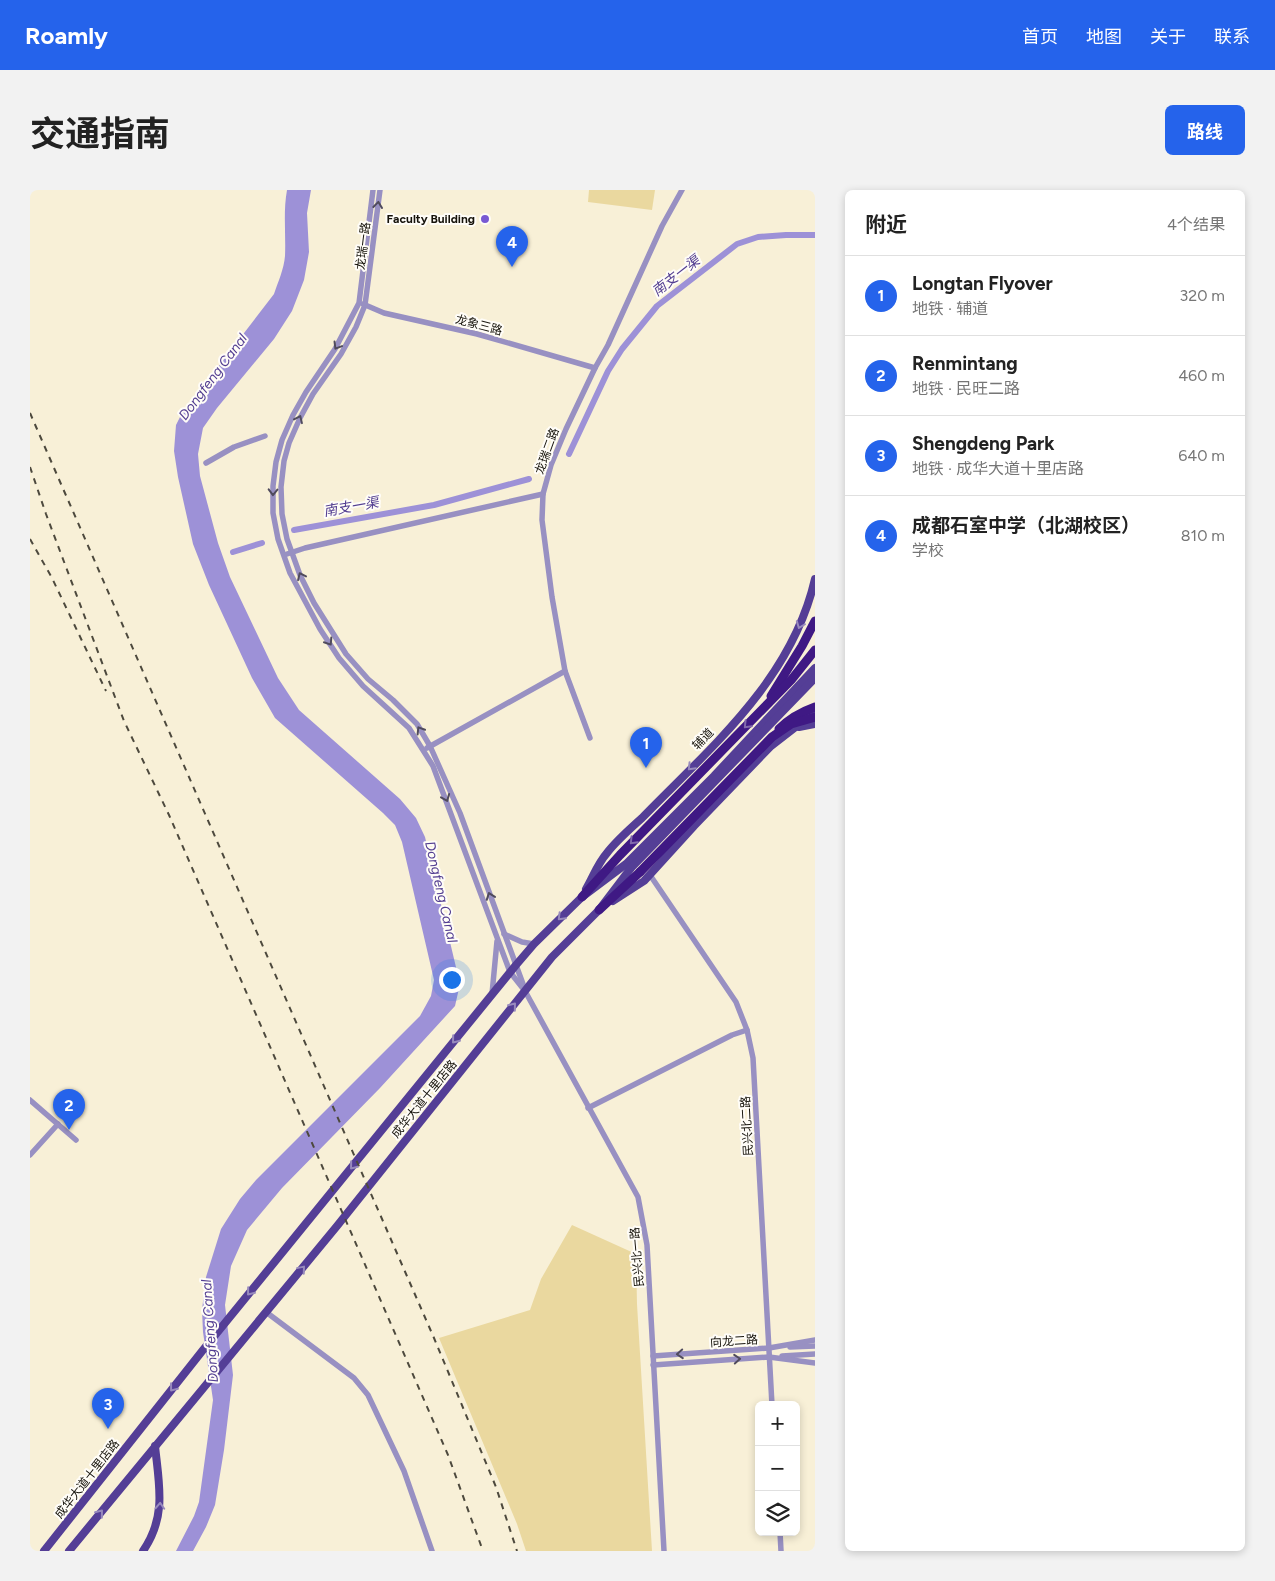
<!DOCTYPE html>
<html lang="zh">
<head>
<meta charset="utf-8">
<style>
	:root { --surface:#fff; --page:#f2f2f2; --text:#222; --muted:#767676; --line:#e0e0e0; --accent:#2563eb }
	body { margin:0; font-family:Figtree,"Noto Sans SC",sans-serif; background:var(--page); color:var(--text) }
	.controls { position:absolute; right:15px; bottom:15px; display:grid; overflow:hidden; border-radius:8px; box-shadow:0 2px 8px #0003 }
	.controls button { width:45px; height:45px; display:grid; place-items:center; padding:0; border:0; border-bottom:1px solid var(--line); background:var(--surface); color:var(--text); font:25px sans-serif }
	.you { position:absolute; left:421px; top:789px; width:18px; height:18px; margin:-12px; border:4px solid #fff; border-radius:50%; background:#1a73e8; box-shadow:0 0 0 8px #1a73e833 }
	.badge { display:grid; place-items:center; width:32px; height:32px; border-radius:50%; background:var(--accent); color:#fff; font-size:16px; font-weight:700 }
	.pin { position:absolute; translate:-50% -41px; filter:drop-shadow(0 1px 2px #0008) }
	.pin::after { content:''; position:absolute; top:26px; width:18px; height:15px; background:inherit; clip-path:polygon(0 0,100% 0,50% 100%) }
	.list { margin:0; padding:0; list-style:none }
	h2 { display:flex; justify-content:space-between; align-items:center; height:65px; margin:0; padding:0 20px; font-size:21px }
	h2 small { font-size:16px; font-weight:400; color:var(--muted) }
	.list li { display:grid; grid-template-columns:32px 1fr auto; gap:15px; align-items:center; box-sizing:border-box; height:80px; padding:0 20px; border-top:1px solid var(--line) }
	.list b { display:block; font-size:19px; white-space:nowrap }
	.list p { margin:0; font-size:16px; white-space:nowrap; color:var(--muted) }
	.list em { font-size:16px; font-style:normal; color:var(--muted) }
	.icon { flex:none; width:28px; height:28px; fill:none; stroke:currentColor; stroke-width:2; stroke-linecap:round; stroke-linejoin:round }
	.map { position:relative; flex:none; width:785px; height:1361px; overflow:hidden; border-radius:8px }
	header { display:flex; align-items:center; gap:30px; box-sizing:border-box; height:70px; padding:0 25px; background:var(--accent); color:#fff }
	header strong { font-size:24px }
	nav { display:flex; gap:28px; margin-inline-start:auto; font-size:18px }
	.intro { display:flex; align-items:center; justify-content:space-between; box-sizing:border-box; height:120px; padding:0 30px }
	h1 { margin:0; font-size:35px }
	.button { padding:12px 22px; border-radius:8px; background:var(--accent); color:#fff; font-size:18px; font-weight:700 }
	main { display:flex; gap:30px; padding:0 30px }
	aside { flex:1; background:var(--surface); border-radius:8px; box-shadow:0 2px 8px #0003 }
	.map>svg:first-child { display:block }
	.green { fill:#ead89f }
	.water { fill:#9d91d7 }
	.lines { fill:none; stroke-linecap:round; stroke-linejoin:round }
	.canal { stroke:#9d91d7; stroke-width:6 }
	.minor { stroke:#9890c2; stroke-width:5.5 }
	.major { stroke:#543e96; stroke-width:8 }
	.highway { stroke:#3f1984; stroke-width:9 }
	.rail { stroke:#4d493d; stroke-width:2; stroke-dasharray:6 6; stroke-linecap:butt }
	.highway-bridge { stroke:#3f1984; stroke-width:9 }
	.oneway { stroke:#504b5d }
	.oneway2 { stroke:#988abd }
	.oneway3 { stroke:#8269ad }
	.poi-dot { fill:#7859d3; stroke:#fffdf8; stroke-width:2 }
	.labels { text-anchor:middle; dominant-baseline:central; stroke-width:4; stroke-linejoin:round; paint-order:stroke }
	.poi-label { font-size:12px; font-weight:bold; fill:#15120a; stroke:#fffdf8; text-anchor:end }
	.street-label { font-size:12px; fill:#15120a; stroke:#fffdf8 }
	.water-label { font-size:14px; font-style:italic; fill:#533e91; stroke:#fffdf8 }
</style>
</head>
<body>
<header>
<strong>Roamly</strong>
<nav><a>首页</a><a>地图</a><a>关于</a><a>联系</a></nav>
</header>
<div class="intro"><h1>交通指南</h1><a class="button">路线</a></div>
<main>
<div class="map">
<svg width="785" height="1361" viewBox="0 0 785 1361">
	<rect width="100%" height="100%" fill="#f8f0d7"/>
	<!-- green -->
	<g class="green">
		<polygon points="559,0 625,0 622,20 558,12"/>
		<polygon points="542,1035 606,1064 607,1114 622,1361 496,1361 487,1334 409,1148 500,1120 511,1089"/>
	</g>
	<!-- water -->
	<path class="water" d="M257,0h24l-4,23 2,39 -5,28 -12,31 -18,28 -57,69 -14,20 -5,26 2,22 18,67 12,34 48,101 21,32 101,89 16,19 9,19 35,147 -5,22 -75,82 -98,100 -35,42 -16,36 -6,39 8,70 -9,75 -9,55 -9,22 -13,24h-17l18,-35 5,-14 14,-102 -10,-68 -1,-22 4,-33 15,-48 19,-30 16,-19 164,-164 11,-20 3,-16 -32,-138 -7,-17 -12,-12 -108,-95 -23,-40 -43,-93 -16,-41 -15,-67 -4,-26 2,-26 5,-10 93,-121c4,-12 10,-25 11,-38 1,-22 -2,-44 2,-66z"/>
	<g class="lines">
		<!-- canal -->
		<g class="canal">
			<polyline points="539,264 578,181 592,159 627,116 707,54 728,47 756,45 785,45"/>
			<polyline points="264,340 404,315 499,289"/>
			<polyline points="203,362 232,353"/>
		</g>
		<!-- minor -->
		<g class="minor">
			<polyline points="343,0 329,113 305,159 276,202 263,225 252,250 246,272 243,296 243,323 248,349 260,383 290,439 309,468 333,496 379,538 403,576 480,782 495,801 608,1007 617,1055 634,1361"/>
			<polyline points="350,0 335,115 326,137 311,164 283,204 270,228 259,253 254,271 251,297 252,324 257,349 270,385 284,413 316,464 338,489 363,510 387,534 400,556 430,623 493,794"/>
			<polyline points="333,114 354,123 447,144 565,178"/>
			<polyline points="176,273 204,257 235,246"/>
			<polyline points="257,364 275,358 513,304"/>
			<polyline points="560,548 535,481 522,407 512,330 513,304 521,275 536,239 565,178 578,155 632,36 652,0"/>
			<polyline points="397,558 535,481"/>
			<polyline points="620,685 706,812 717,840 723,868 742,1215"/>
			<polyline points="474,744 492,752 504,754"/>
			<polyline points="462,804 467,751"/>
			<polyline points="0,910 46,950"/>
			<polyline points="558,918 702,845 717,840"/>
			<polyline points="0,965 28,934"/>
			<polyline points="236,1122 324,1188 338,1205 374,1281 402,1361"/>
			<polyline points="760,1157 785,1156"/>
			<polyline points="623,1166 739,1158 785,1150"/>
			<polyline points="752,1166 785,1164"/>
			<polyline points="623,1175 739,1167 785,1173"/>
			<polyline points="750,1342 751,1361"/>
		</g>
		<!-- major -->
		<g class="major">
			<polyline points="769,537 785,534"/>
			<path d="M556,699c7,-12 12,-26 21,-36 10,-13 23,-24 35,-35 69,-71 150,-138 173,-239"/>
			<polyline points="583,711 614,691 664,636 741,556 785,522"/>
			<polyline points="14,1361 173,1160 486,775 504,754 552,707 596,674 684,586 785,478"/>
			<polyline points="39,1361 307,1036 522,767 569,720 601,678 785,488"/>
			<path d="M113,1361c24,-35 16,-66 12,-105"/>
		</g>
		<!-- highway -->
		<g class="highway">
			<polyline points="741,506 772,456 785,431"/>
			<path d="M749,539c10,-10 22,-17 36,-22"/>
			<polyline points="552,707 590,665 762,489 785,460"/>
			<polyline points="569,720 610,682"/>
		</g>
		<!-- rail -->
		<g class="rail">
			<polyline points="0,223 404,1148 466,1297 487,1361"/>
			<polyline points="0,277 16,324 94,531 139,625 418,1265 453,1361"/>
			<polyline points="0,349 22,388 76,501"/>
		</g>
		<!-- highway-bridge -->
		<polyline class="highway-bridge" points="610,682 742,547 761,534 785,527"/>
	</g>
	<!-- one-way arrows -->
	<defs><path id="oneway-chevron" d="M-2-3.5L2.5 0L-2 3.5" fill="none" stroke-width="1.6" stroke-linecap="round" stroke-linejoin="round" transform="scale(1.25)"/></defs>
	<g class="oneway">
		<use href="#oneway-chevron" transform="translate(348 15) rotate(-83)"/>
		<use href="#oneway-chevron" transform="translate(307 156) rotate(121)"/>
		<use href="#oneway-chevron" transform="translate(269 229) rotate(-65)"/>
		<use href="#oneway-chevron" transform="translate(243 302) rotate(91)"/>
		<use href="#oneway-chevron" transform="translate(271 386) rotate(-115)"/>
		<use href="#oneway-chevron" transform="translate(299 452) rotate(57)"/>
		<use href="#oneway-chevron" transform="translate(390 540) rotate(-122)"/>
		<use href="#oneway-chevron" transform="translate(416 608) rotate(68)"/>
		<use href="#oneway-chevron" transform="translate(460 706) rotate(-110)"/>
		<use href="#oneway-chevron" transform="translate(650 1164) rotate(176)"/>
		<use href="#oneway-chevron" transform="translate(707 1169) rotate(-4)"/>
	</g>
	<g class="oneway2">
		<use href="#oneway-chevron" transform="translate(770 435) rotate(111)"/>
		<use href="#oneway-chevron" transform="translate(661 577) rotate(134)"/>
		<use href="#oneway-chevron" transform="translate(531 727) rotate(135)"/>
		<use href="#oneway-chevron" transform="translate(483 816) rotate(-51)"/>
		<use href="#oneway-chevron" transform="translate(425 850) rotate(129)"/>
		<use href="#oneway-chevron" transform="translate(323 976) rotate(129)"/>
		<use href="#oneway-chevron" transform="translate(272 1079) rotate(-50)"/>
		<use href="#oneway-chevron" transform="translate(220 1102) rotate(129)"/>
		<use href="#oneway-chevron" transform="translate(143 1198) rotate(128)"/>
		<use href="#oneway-chevron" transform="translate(130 1316) rotate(-87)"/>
		<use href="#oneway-chevron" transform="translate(70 1323) rotate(-51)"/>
	</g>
	<g class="oneway3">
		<use href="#oneway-chevron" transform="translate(717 535) rotate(134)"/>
		<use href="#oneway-chevron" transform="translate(603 651) rotate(134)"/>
	</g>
	<!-- markers -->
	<circle class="poi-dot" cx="455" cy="29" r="5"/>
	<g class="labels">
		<!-- poi labels -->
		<g class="poi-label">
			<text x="445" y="29">Faculty Building</text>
		</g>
		<!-- street labels -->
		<g class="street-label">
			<text transform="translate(333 56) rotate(-83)">龙瑞一路</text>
			<text transform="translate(449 135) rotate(15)">龙象三路</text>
			<text transform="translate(517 261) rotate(-70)">龙瑞二路</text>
			<text transform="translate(673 549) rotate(-46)">辅道</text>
			<text transform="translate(394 909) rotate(-51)">成华大道十里店路</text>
			<text transform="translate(717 936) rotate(-93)">民兴北二路</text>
			<text transform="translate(607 1067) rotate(-95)">民兴北一路</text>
			<text transform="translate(704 1151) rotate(-4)">向龙二路</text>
			<text transform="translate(57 1289) rotate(-52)">成华大道十里店路</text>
		</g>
		<!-- water labels -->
		<g class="water-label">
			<text transform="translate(646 86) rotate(-38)">南支一渠</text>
			<text transform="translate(183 187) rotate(-53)">Dongfeng Canal</text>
			<text transform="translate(321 317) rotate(-10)">南支一渠</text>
			<text transform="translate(411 702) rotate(77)">Dongfeng Canal</text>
			<text transform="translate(180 1141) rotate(-94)">Dongfeng Canal</text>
		</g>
	</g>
</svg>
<div class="controls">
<button>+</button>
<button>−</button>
<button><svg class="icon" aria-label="layers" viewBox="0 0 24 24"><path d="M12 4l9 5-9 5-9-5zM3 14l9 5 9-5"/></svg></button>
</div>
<div class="you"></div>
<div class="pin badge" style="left:616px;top:578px">1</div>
<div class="pin badge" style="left:39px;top:940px">2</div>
<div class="pin badge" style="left:78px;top:1239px">3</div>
<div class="pin badge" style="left:482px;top:77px">4</div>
</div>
<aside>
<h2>附近<small>4个结果</small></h2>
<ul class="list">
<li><span class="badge">1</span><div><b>Longtan Flyover</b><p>地铁 · 辅道</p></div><em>320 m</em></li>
<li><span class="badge">2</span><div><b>Renmintang</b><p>地铁 · 民旺二路</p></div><em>460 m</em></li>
<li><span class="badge">3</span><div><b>Shengdeng Park</b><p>地铁 · 成华大道十里店路</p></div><em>640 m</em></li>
<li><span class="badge">4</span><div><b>成都石室中学（北湖校区）</b><p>学校</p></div><em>810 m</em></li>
</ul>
</aside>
</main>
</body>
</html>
